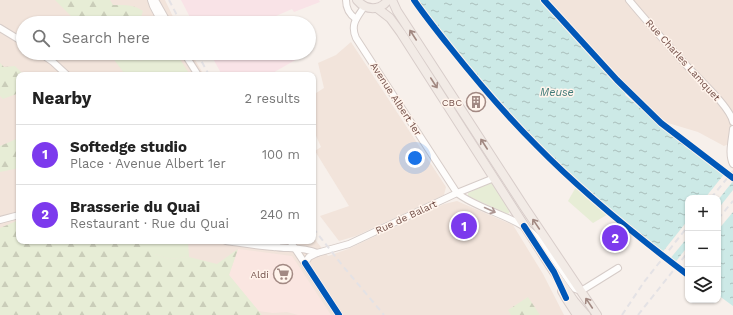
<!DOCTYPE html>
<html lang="en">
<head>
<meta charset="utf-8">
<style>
	:root { --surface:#fff; --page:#f6f6f6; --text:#222; --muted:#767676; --line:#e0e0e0; --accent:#7c3aed }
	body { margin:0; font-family:"Work Sans",sans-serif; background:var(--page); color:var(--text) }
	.controls { position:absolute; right:12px; bottom:12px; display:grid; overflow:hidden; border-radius:8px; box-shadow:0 1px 3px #0004 }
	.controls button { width:36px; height:36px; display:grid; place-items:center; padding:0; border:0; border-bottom:1px solid var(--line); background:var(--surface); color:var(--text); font:20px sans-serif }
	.you { position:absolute; left:415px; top:158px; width:14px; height:14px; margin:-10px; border:3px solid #fff; border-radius:50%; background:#1a73e8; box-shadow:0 0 0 6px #1a73e833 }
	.badge { display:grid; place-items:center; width:26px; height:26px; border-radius:50%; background:var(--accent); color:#fff; font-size:13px; font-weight:700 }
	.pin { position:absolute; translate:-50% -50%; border:2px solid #fff; box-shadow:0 1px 4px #0006 }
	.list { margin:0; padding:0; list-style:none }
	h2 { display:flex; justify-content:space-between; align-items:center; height:52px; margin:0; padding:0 16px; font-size:17px }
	h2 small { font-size:13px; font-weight:400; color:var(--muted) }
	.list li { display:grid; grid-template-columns:26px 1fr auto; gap:12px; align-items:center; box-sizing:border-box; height:60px; padding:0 16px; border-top:1px solid var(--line) }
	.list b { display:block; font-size:15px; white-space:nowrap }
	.list p { margin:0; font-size:13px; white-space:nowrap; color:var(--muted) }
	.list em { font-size:13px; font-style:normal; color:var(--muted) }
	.icon { flex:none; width:22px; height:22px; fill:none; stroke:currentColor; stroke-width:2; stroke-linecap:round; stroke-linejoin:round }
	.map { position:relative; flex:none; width:733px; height:315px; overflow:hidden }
	.search { position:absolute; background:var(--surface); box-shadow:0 1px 3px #0004; left:16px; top:16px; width:300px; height:44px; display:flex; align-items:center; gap:10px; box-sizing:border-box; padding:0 14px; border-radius:22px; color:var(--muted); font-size:15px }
	.panel { position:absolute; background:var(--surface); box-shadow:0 1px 3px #0004; left:16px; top:72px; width:300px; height:172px; border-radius:8px }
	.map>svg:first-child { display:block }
	.residential { fill:#f2e4db }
	.commercial { fill:#fae6e1 }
	.medical { fill:#f9e3e7 }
	.green { fill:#e7edd6 }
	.forest { fill:url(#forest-firs) }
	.water { fill:url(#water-ripples) }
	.pier { fill:#f7f0eb }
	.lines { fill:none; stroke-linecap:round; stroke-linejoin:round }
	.minor-casing { stroke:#d6ccc8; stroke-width:8 }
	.major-casing { stroke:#d8cdca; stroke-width:10 }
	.minor { stroke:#fefdfc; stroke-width:6 }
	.major { stroke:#f2ebe6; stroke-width:8 }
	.rail { stroke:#e4e2e5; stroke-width:2; stroke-dasharray:6 4; stroke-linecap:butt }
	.cycleway-casing { stroke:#fff4ec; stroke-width:8 }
	.cycleway { stroke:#0057b8; stroke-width:6 }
	.oneway { stroke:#a18881 }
	.oneway2 { stroke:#ac9692 }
	.labels { text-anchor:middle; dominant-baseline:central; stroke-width:3; stroke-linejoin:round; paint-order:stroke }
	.street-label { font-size:10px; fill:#75524b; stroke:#fff4ec }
	.poi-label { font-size:10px; fill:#75524b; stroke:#fff4ec; text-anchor:end }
	.water-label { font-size:11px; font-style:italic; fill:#3f7a78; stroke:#fff4ec }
</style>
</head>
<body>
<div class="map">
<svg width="733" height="315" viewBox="0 0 733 315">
	<defs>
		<pattern id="forest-firs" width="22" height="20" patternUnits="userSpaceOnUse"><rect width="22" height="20" fill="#e7edd6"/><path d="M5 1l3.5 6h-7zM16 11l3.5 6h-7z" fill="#cacdb9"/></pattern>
		<pattern id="water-ripples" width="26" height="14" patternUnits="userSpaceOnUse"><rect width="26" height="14" fill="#cce9e6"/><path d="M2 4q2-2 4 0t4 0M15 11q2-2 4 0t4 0" fill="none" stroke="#aabfbc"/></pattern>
	</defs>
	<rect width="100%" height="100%" fill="#f7f0eb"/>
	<!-- residential -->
	<g class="residential">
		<polygon points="0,0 165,0 176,23 23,23 23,53 191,53 204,75 19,75 19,241 313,241 313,237 328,256 348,249 444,204 457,201 513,225 543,274 564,315 0,315"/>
		<polygon points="547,0 733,0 733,142 724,146 698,132 668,123 651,111 623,83"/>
		<polygon points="351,42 446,187 444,195 356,236 339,241 320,216 349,206 315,151 321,147 313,129 313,95 324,88 318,63 336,55"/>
	</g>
	<!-- commercial -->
	<polygon class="commercial" points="238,249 292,256 331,315 298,315 287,312 273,313 258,311 229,275"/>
	<!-- medical -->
	<g class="medical">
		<polygon points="181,0 319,0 320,2 294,12 292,9 276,16 280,23 193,23"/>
		<polygon points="210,53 296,53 299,58 269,75 222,75"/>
	</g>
	<!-- green -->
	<g class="green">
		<polygon points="398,15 474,137 394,17"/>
		<polygon points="170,53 176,53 190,75 134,75 133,74 124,73 112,57 130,57 139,61"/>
		<polygon points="490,183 493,183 510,211 509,213 508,214 468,196 468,193"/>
		<polygon points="576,187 602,211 610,213 593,223 568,201"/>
		<polygon points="155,241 188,241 189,257 169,259 155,254"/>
	</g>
	<!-- forest -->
	<g class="forest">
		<path d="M55,0h55l3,5c11,0 20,-1 30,6l-2,6 3,6h-66z"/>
		<polygon points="108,53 170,53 139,61 130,57 112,57"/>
		<polygon points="0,63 4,67 15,66 24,75 19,75 19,93 3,99 0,96"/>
		<polygon points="19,137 19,168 0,172 0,146 12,141"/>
		<polygon points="19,220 19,241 155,241 155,254 169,259 189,257 217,264 238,249 229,275 262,315 0,315 0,228"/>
		<polygon points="528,297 540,315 511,315 508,310"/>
	</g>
	<!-- water -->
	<path class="water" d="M417,0h123l86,93 -1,2 53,45 55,41v125l-15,-11v-97h-30v74c-11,-8 -22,-17 -33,-26 -46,-37 -91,-74 -132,-117 -38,-41 -73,-84 -106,-129z"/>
	<!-- pier -->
	<g class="pier">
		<polygon points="725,173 733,179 733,181 718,200 718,198 705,198"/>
		<polygon points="733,190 733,212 718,230 718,209"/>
		<polygon points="688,220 688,237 669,260 661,254"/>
		<polygon points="688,246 688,268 684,272 674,264"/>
	</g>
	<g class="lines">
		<defs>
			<g id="minor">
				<polyline points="151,0 153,6 162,23"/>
				<polyline points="155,0 168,23"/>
				<path d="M346,0c0,9 3,14 10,19"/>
				<path d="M629,0c19,23 39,45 59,67 12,13 42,40 45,55"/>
				<path d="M364,7c-7,11 -14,17 -8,31l101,155c18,14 45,20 66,33 22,13 36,43 52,63l6,2 37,-23"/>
				<polyline points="0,28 23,42"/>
				<polyline points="40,53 53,62 67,75"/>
				<polyline points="184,53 198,75"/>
				<path d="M733,129c-1,11 -5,25 0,35"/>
				<polyline points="0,220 19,215"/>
				<path d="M226,241c16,2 32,5 48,6 15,2 29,0 43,6"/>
				<polyline points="290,241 339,315"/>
				<polyline points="274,247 279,241"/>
				<polyline points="305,263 309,257 317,253 349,244 457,193 494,178"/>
			</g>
			<g id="major">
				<path d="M357,0c9,11 23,11 31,0"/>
				<polyline points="392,0 397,11 440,77 525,208 597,315"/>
				<polyline points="377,8 390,18 401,33 554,272 574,301 586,315"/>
				<polyline points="562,291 566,298 577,315"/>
			</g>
		</defs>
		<!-- minor casing -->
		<use href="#minor" class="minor-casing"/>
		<!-- major casing -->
		<use href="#major" class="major-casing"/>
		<!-- minor -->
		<use href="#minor" class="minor"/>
		<!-- major -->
		<use href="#major" class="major"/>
		<!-- rail -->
		<g class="rail">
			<polyline points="169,0 181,23"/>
			<polyline points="197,53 209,75"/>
			<polyline points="711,198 733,171"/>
			<polyline points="718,219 733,201"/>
			<polyline points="313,228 342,265 384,315"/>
			<polyline points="622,315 644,282 688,226"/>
			<polyline points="638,315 688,252"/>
		</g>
		<defs>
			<g id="cycleway">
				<path d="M414,0c11,16 23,31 35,46 27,34 56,68 88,100 46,47 98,89 151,129"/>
				<polyline points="544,0 617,80 661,123 733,178"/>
				<polyline points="524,226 554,272 566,298"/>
				<polyline points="305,263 339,315"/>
			</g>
		</defs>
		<!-- cycleway casing -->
		<use href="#cycleway" class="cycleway-casing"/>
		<!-- cycleway -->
		<use href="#cycleway" class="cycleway"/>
	</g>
	<!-- one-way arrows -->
	<defs><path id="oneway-shaft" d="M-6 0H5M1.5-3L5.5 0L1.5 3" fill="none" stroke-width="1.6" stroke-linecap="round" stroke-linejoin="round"/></defs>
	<g class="oneway">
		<use href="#oneway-shaft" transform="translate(413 35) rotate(-123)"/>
		<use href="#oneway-shaft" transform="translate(434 83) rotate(57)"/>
		<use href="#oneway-shaft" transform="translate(484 144) rotate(-123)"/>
		<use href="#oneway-shaft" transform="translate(536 224) rotate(-124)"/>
		<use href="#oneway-shaft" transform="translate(589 303) rotate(-124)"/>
	</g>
	<use class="oneway2" href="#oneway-shaft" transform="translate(490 210) rotate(24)"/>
	<!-- icons -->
	<defs>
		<symbol id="building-ring" viewBox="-11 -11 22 22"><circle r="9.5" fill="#fff4ec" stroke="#a28983" stroke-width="1.5"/><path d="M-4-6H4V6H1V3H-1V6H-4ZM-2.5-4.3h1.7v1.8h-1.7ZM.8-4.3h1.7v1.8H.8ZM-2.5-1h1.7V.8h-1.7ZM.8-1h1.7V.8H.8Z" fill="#a28983"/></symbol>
		<symbol id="supermarket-ring" viewBox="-11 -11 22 22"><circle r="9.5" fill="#fff4ec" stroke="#a28983" stroke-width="1.5"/><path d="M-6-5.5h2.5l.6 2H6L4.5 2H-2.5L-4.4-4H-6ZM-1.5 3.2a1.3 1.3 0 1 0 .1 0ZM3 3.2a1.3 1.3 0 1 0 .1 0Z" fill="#a28983"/></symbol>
	</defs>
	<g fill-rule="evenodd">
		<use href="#building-ring" x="465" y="91" width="22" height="22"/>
		<use href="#supermarket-ring" x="272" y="263" width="22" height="22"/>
	</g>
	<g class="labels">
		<!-- street labels -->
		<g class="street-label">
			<text transform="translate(683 60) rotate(48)">Rue Charles Lamquet</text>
			<text transform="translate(396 99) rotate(57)">Avenue Albert 1er</text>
			<text transform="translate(406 217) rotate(-25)">Rue de Balart</text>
		</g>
		<!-- poi labels -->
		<g class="poi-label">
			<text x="462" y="102">CBC</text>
			<text x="269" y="274">Aldi</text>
		</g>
		<!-- water labels -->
		<g class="water-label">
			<text x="557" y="92">Meuse</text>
		</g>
	</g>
</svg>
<div class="controls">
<button>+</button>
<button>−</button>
<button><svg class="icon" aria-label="layers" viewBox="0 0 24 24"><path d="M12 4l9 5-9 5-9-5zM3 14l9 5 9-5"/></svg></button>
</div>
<div class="you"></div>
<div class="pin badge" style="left:464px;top:226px">1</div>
<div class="pin badge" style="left:615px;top:238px">2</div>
<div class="search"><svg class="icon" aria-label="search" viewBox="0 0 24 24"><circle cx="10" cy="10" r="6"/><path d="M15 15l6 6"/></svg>Search here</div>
<section class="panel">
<h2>Nearby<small>2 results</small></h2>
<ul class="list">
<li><span class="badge">1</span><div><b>Softedge studio</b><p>Place · Avenue Albert 1er</p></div><em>100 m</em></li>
<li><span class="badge">2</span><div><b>Brasserie du Quai</b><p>Restaurant · Rue du Quai</p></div><em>240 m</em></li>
</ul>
</section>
</div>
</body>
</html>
